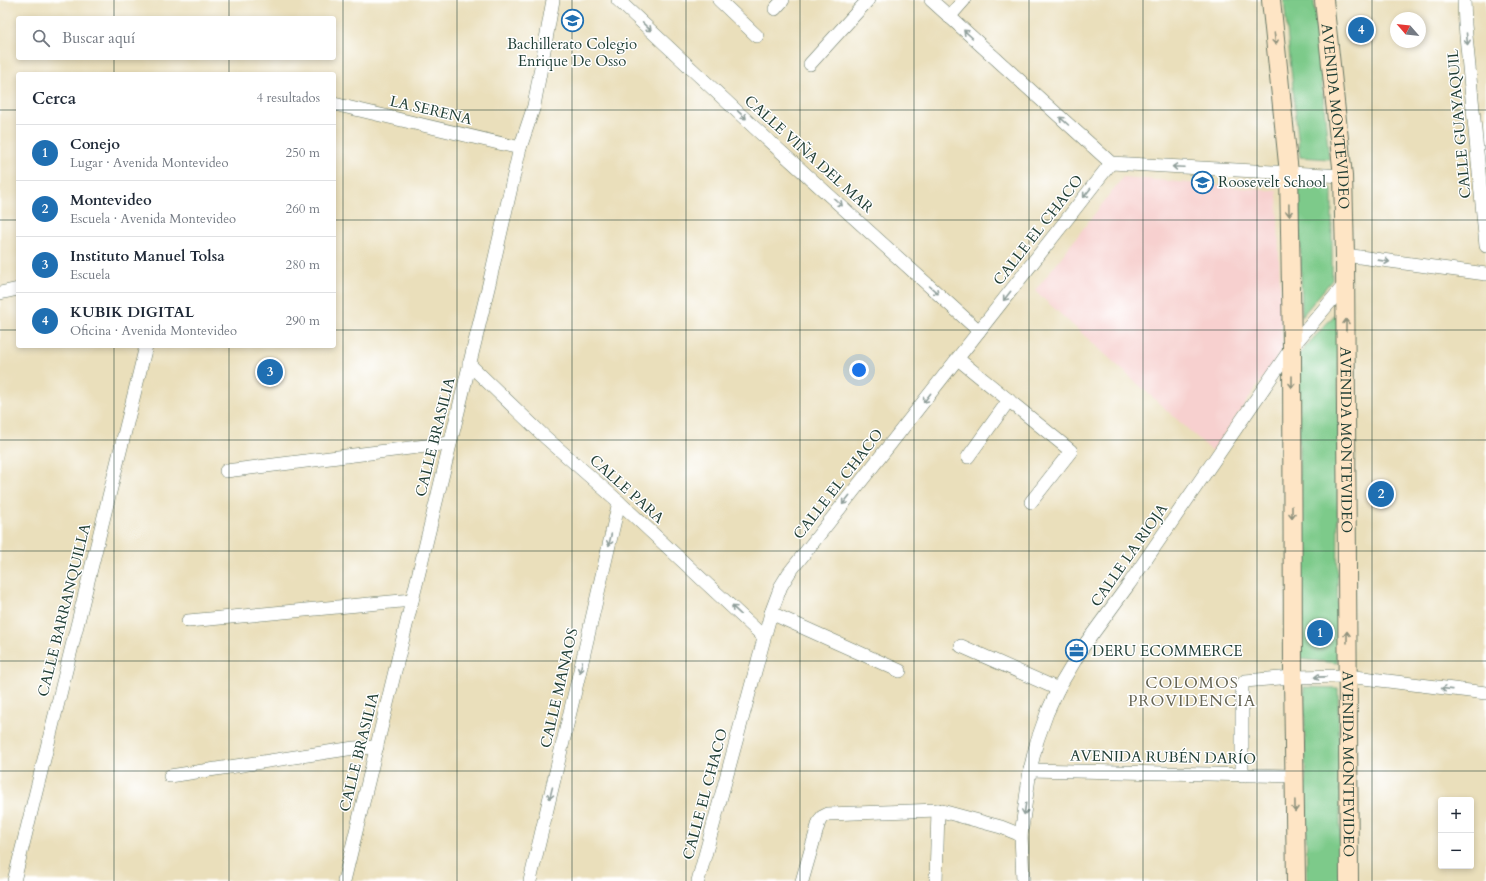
<!DOCTYPE html>
<html lang="es">
<head>
<meta charset="utf-8">
<style>
	:root { --surface:#fff; --page:#f6f6f7; --text:#1f2937; --muted:#747a83; --line:#e0e1e3; --accent:#1f6fb2 }
	body { margin:0; font-family:Cardo,serif; background:var(--page); color:var(--text) }
	.controls { position:absolute; right:12px; bottom:12px; display:grid; overflow:hidden; border-radius:4px; box-shadow:0 2px 6px #0003 }
	.controls button { width:36px; height:36px; display:grid; place-items:center; padding:0; border:0; border-bottom:1px solid var(--line); background:var(--surface); color:var(--text); font:20px sans-serif }
	.compass { position:absolute; left:1390px; top:12px; width:36px; height:36px; border-radius:50%; background:var(--surface); box-shadow:0 2px 6px #0003; rotate:298deg }
	.you { position:absolute; left:859px; top:370px; width:14px; height:14px; margin:-10px; border:3px solid #fff; border-radius:50%; background:#1a73e8; box-shadow:0 0 0 6px #1a73e833 }
	.badge { display:grid; place-items:center; width:26px; height:26px; border-radius:50%; background:var(--accent); color:#fff; font-size:13px; font-weight:700 }
	.pin { position:absolute; translate:-50% -50%; border:2px solid #fff; box-shadow:0 1px 4px #0006 }
	.list { margin:0; padding:0; list-style:none }
	h2 { display:flex; justify-content:space-between; align-items:center; height:52px; margin:0; padding:0 16px; font-size:17px }
	h2 small { font-size:13px; font-weight:400; color:var(--muted) }
	.list li { display:grid; grid-template-columns:26px 1fr auto; gap:12px; align-items:center; box-sizing:border-box; height:56px; padding:0 16px; border-top:1px solid var(--line) }
	.list b { display:block; font-size:15px; white-space:nowrap }
	.list p { margin:0; font-size:13px; white-space:nowrap; color:var(--muted) }
	.list em { font-size:13px; font-style:normal; color:var(--muted) }
	.icon { flex:none; width:22px; height:22px; fill:none; stroke:currentColor; stroke-width:2; stroke-linecap:round; stroke-linejoin:round }
	.map { position:relative; flex:none; width:1486px; height:881px; overflow:hidden }
	.search { position:absolute; background:var(--surface); box-shadow:0 2px 6px #0003; left:16px; top:16px; width:320px; height:44px; display:flex; align-items:center; gap:10px; box-sizing:border-box; padding:0 14px; border-radius:4px; color:var(--muted); font-size:15px }
	.panel { position:absolute; background:var(--surface); box-shadow:0 2px 6px #0003; left:16px; top:72px; width:320px; height:276px; border-radius:4px }
	.map>svg:first-child { display:block }
	.built { fill:#f7d0cf }
	.green { fill:#7dca8a; stroke:#4e845f }
	.lines { fill:none; stroke-linecap:round; stroke-linejoin:round }
	.street-casing { stroke:#667663; stroke-width:14 }
	.secondary-casing { stroke:#667663; stroke-width:20 }
	.street { stroke:#fff; stroke-width:13 }
	.secondary { stroke:#fee5c5; stroke-width:18 }
	.oneway { stroke:#8f9e9a }
	.oneway2 { stroke:#8e917c }
	.grid { fill:none; stroke:#1f3d34; stroke-width:1; stroke-opacity:0.55 }
	.labels { text-anchor:middle; dominant-baseline:central; stroke-width:3; stroke-linejoin:round; paint-order:stroke }
	.poi-label { font-size:15px; fill:#1f3d34; stroke:#fff; text-anchor:start }
	.street-label { font-size:15px; fill:#1f3d34; stroke:#fff }
	.neighbourhood-label { font-size:16px; letter-spacing:1px; fill:#666555; stroke:#fff }
</style>
</head>
<body>
<div class="map">
<svg width="1486" height="881" viewBox="0 0 1486 881">
	<rect width="100%" height="100%" fill="#fff"/>
	<filter id="ink" filterUnits="userSpaceOnUse"><feTurbulence type="fractalNoise" baseFrequency=".025" numOctaves="2"/><feDisplacementMap in="SourceGraphic" scale="8" xChannelSelector="R" yChannelSelector="G"/><feConvolveMatrix kernelMatrix="1 2 1 2 8 2 1 2 1" color-interpolation-filters="sRGB"/></filter>
	<filter id="wash" filterUnits="userSpaceOnUse"><feTurbulence type="fractalNoise" baseFrequency=".012" numOctaves="4" result="noise"/><feDisplacementMap in="SourceGraphic" scale="16" xChannelSelector="R" yChannelSelector="G"/><feGaussianBlur stdDeviation="0.9" result="paint"/><feColorMatrix in="noise" values="0 0 0 0 0 0 0 0 0 0 0 0 0 0 0 0 0 1.4 0 .05"/><feComposite in="paint" operator="in"/></filter>
	<g filter="url(#wash)">
		<rect width="100%" height="100%" fill="#eadfbb"/>
		<!-- built -->
		<polygon class="built" points="1123,177 1277,191 1282,351 1212,451 1035,291"/>
		<!-- green -->
		<g class="green">
			<polygon points="1284,0 1314,0 1329,159 1300,157"/>
			<polygon points="1332,188 1332,280 1302,316 1299,189"/>
			<polygon points="1339,310 1337,663 1299,659 1299,354"/>
			<polygon points="1304,687 1338,688 1341,881 1307,881"/>
		</g>
	</g>
	<g filter="url(#ink)">
		<g class="lines">
			<defs>
				<g id="street">
					<polyline points="618,0 757,130 979,331"/>
					<polyline points="719,0 757,36"/>
					<polyline points="931,0 1111,163 1343,176"/>
					<polyline points="1464,0 1465,25 1486,246"/>
					<polyline points="775,9 783,0"/>
					<polyline points="949,17 964,0"/>
					<polyline points="810,64 868,0"/>
					<polyline points="334,104 520,148"/>
					<polyline points="1345,255 1486,274"/>
					<polyline points="0,293 18,289"/>
					<polyline points="958,359 1071,451 1031,502"/>
					<polyline points="469,364 545,437 619,502 764,637"/>
					<polyline points="968,457 1009,400"/>
					<polyline points="226,471 450,443"/>
					<polyline points="771,613 900,671"/>
					<polyline points="188,621 412,600"/>
					<polyline points="961,646 1058,689"/>
					<polyline points="1030,770 1294,776"/>
					<polyline points="170,776 354,748 377,747"/>
					<polyline points="1242,776 1242,685 1245,681 1293,677 1347,676 1486,693"/>
					<polyline points="14,881 146,346"/>
					<polyline points="344,881 489,284 520,148 534,106 553,0"/>
					<polyline points="530,881 581,666 619,502"/>
					<polyline points="698,881 771,613 781,586 789,573 1111,163"/>
					<polyline points="802,881 819,822 822,817 828,814 938,810 1001,827 1021,835"/>
					<polyline points="936,881 938,810"/>
					<polyline points="1023,881 1021,835 1030,770 1037,741 1047,713 1058,689 1083,647 1129,584 1292,347 1346,283"/>
				</g>
				<g id="secondary">
					<polyline points="1271,0 1289,173 1292,347 1293,677 1296,881"/>
					<path id="s1" d="M1324,0l19,176 2,79 4,626"/>
				</g>
			</defs>
			<!-- street casing -->
			<use href="#street" class="street-casing"/>
			<!-- secondary casing -->
			<use href="#secondary" class="secondary-casing"/>
			<!-- street -->
			<use href="#street" class="street"/>
			<!-- secondary -->
			<use href="#secondary" class="secondary"/>
		</g>
		<!-- one-way arrows -->
		<defs><path id="oneway-shaft" d="M-6 0H5M1.5-3L5.5 0L1.5 3" fill="none" stroke-width="1.6" stroke-linecap="round" stroke-linejoin="round"/></defs>
		<g class="oneway">
			<use href="#oneway-shaft" transform="translate(647 27) rotate(43)"/>
			<use href="#oneway-shaft" transform="translate(968 34) rotate(-138)"/>
			<use href="#oneway-shaft" transform="translate(1467 39) rotate(85)"/>
			<use href="#oneway-shaft" transform="translate(742 115) rotate(43)"/>
			<use href="#oneway-shaft" transform="translate(1064 121) rotate(-138)"/>
			<use href="#oneway-shaft" transform="translate(1178 167) rotate(-177)"/>
			<use href="#oneway-shaft" transform="translate(1087 193) rotate(128)"/>
			<use href="#oneway-shaft" transform="translate(838 202) rotate(42)"/>
			<use href="#oneway-shaft" transform="translate(1384 261) rotate(8)"/>
			<use href="#oneway-shaft" transform="translate(934 290) rotate(42)"/>
			<use href="#oneway-shaft" transform="translate(1007 296) rotate(128)"/>
			<use href="#oneway-shaft" transform="translate(927 398) rotate(128)"/>
			<use href="#oneway-shaft" transform="translate(846 500) rotate(128)"/>
			<use href="#oneway-shaft" transform="translate(610 540) rotate(103)"/>
			<use href="#oneway-shaft" transform="translate(736 610) rotate(-137)"/>
			<use href="#oneway-shaft" transform="translate(581 667) rotate(103)"/>
			<use href="#oneway-shaft" transform="translate(1320 677) rotate(179)"/>
			<use href="#oneway-shaft" transform="translate(1447 689) rotate(-173)"/>
			<use href="#oneway-shaft" transform="translate(551 793) rotate(104)"/>
			<use href="#oneway-shaft" transform="translate(1025 809) rotate(98)"/>
		</g>
		<g class="oneway2">
			<use href="#oneway-shaft" transform="translate(1275 39) rotate(84)"/>
			<use href="#oneway-shaft" transform="translate(1289 210) rotate(89)"/>
			<use href="#oneway-shaft" transform="translate(1346 325) rotate(-90)"/>
			<use href="#oneway-shaft" transform="translate(1292 382) rotate(90)"/>
			<use href="#oneway-shaft" transform="translate(1292 512) rotate(90)"/>
			<use href="#oneway-shaft" transform="translate(1347 637) rotate(-90)"/>
			<use href="#oneway-shaft" transform="translate(1295 806) rotate(89)"/>
		</g>
	</g>
	<!-- grid -->
	<path class="grid" d="M114,0v18M229,0v18M343,0v881M457,0v881M572,0v881M686,0v881M800,0v881M914,0v881M1029,0v881M1143,0v881M1257,0v881M1372,0v881M114,58v16M229,58v16M0,110h18M334,110h1152M0,220h18M334,220h1152M0,330h18M334,330h1152M114,346v535M229,346v535M0,440h1486M0,551h1486M0,661h1486M0,771h1486"/>
	<!-- icons -->
	<defs>
		<symbol id="university-ring" viewBox="-11 -11 22 22"><circle r="9.5" fill="#fff" stroke="#1f6fb2" stroke-width="1.5"/><path d="M0-5L7-2L0 1L-7-2ZM-4 1L0 2.5L4 1V4Q0 6-4 4Z" fill="#1f6fb2"/></symbol>
		<symbol id="school-ring" viewBox="-11 -11 22 22"><circle r="9.5" fill="#fff" stroke="#1f6fb2" stroke-width="1.5"/><path d="M0-5L7-2L0 1L-7-2ZM-4 1L0 2.5L4 1V4Q0 6-4 4Z" fill="#1f6fb2"/></symbol>
		<symbol id="office-ring" viewBox="-11 -11 22 22"><circle r="9.5" fill="#fff" stroke="#1f6fb2" stroke-width="1.5"/><path d="M-6-3h4V-5.5h4V-3h4V5H-6ZM-1-4.5V-3h2v-1.5ZM-6 0V1H6V0Z" fill="#1f6fb2"/></symbol>
	</defs>
	<g fill-rule="evenodd">
		<use href="#university-ring" x="560" y="8" width="25" height="25"/>
		<use href="#school-ring" x="1190" y="170" width="25" height="25"/>
		<use href="#office-ring" x="1064" y="638" width="25" height="25"/>
	</g>
	<g class="labels">
		<!-- poi labels -->
		<g class="poi-label">
			<text x="572" y="44" text-anchor="middle">Bachillerato Colegio<tspan x="572" dy="17">Enrique De Osso</tspan></text>
			<text x="1218" y="182">Roosevelt School</text>
			<text x="1092" y="651">DERU ECOMMERCE</text>
		</g>
		<!-- street labels -->
		<g class="street-label">
			<text transform="translate(431 110) rotate(13)">LA SERENA</text>
			<text stroke="none"><textPath href="#s1" startOffset="117">AVENIDA MONTEVIDEO</textPath></text>
			<text transform="translate(1459 124) rotate(-95)">CALLE GUAYAQUIL</text>
			<text transform="translate(809 154) rotate(42)">CALLE VIÑA DEL MAR</text>
			<text transform="translate(1038 230) rotate(-52)">CALLE EL CHACO</text>
			<text transform="translate(435 437) rotate(-76)">CALLE BRASILIA</text>
			<text stroke="none"><textPath href="#s1" startOffset="441">AVENIDA MONTEVIDEO</textPath></text>
			<text transform="translate(838 484) rotate(-52)">CALLE EL CHACO</text>
			<text transform="translate(627 489) rotate(42)">CALLE PARA</text>
			<text transform="translate(1129 555) rotate(-55)">CALLE LA RIOJA</text>
			<text transform="translate(64 610) rotate(-76)">CALLE BARRANQUILLA</text>
			<text transform="translate(559 688) rotate(-77)">CALLE MANAOS</text>
			<text transform="translate(359 752) rotate(-76)">CALLE BRASILIA</text>
			<text transform="translate(1163 757) rotate(1)">AVENIDA RUBÉN DARÍO</text>
			<text stroke="none"><textPath href="#s1" startOffset="765">AVENIDA MONTEVIDEO</textPath></text>
			<text transform="translate(705 794) rotate(-75)">CALLE EL CHACO</text>
		</g>
		<!-- neighbourhood labels -->
		<g class="neighbourhood-label">
			<text x="1192" y="683">COLOMOS<tspan x="1192" dy="18">PROVIDENCIA</tspan></text>
		</g>
	</g>
</svg>
<div class="controls">
<button>+</button>
<button>−</button>
</div>
<svg class="compass" viewBox="-18 -18 36 36"><path d="M0-13l5 13h-10z" fill="#e53935"/><path d="M0 13l5-13h-10z" fill="#747a83"/></svg>
<div class="you"></div>
<div class="pin badge" style="left:1320px;top:633px">1</div>
<div class="pin badge" style="left:1381px;top:494px">2</div>
<div class="pin badge" style="left:270px;top:372px">3</div>
<div class="pin badge" style="left:1361px;top:30px">4</div>
<div class="search"><svg class="icon" aria-label="search" viewBox="0 0 24 24"><circle cx="10" cy="10" r="6"/><path d="M15 15l6 6"/></svg>Buscar aquí</div>
<section class="panel">
<h2>Cerca<small>4 resultados</small></h2>
<ul class="list">
<li><span class="badge">1</span><div><b>Conejo</b><p>Lugar · Avenida Montevideo</p></div><em>250 m</em></li>
<li><span class="badge">2</span><div><b>Montevideo</b><p>Escuela · Avenida Montevideo</p></div><em>260 m</em></li>
<li><span class="badge">3</span><div><b>Instituto Manuel Tolsa</b><p>Escuela</p></div><em>280 m</em></li>
<li><span class="badge">4</span><div><b>KUBIK DIGITAL</b><p>Oficina · Avenida Montevideo</p></div><em>290 m</em></li>
</ul>
</section>
</div>
</body>
</html>
